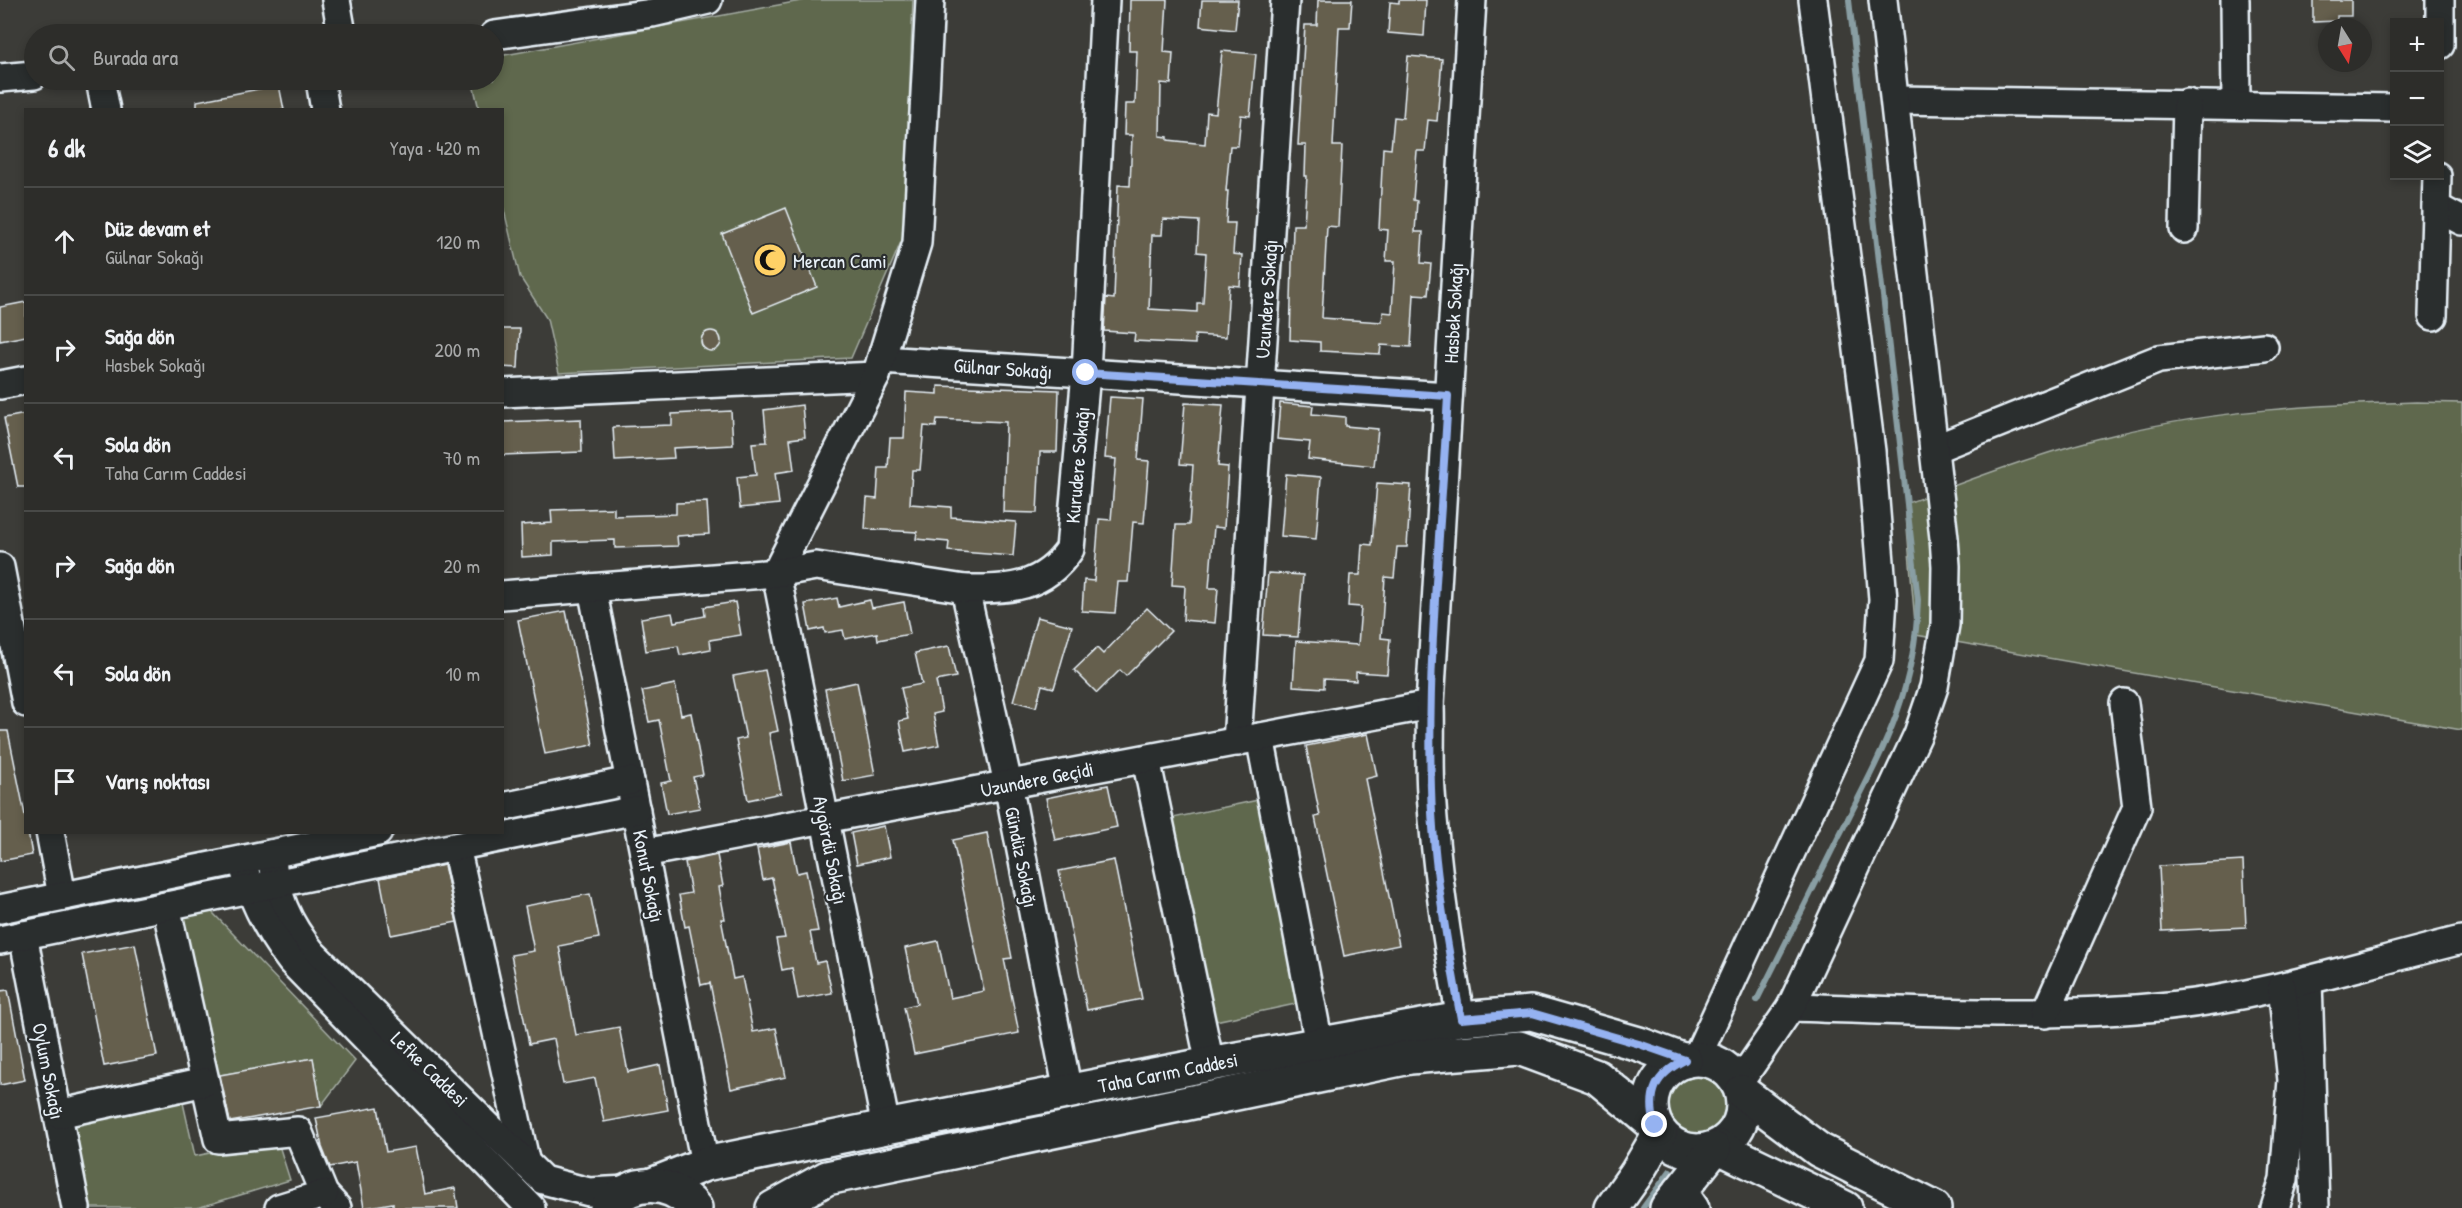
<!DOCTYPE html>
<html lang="tr">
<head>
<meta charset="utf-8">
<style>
	:root { --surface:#2d2d2a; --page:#393936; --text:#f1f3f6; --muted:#a7a8a8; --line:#484947 }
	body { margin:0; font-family:"Patrick Hand",sans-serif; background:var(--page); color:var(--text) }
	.controls { position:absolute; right:18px; top:18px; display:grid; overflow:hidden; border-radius:0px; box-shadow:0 3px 9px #0003 }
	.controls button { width:54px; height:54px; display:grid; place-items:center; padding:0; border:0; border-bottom:2px solid var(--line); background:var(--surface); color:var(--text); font:30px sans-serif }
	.compass { position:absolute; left:2318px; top:18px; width:54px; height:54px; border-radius:50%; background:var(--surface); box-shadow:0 3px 9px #0003; rotate:169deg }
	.stop { position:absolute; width:18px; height:18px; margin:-14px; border:4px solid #95b2f1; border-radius:50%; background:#fff }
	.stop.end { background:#95b2f1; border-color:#fff; box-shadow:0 2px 6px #0008 }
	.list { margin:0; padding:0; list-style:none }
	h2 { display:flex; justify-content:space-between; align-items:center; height:78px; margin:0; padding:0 24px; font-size:26px }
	h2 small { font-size:20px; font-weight:400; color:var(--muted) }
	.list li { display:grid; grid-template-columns:39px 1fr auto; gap:18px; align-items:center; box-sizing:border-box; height:108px; padding:0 24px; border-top:2px solid var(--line) }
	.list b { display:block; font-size:22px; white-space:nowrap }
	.list p { margin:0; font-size:20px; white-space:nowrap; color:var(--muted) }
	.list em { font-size:20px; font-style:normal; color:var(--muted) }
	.icon { flex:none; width:33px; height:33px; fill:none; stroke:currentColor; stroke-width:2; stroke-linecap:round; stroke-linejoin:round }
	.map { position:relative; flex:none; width:2462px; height:1208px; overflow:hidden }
	.search { position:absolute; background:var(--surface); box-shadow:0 3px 9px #0003; left:24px; top:24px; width:480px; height:66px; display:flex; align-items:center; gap:15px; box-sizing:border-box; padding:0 21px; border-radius:33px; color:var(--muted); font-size:22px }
	.panel { position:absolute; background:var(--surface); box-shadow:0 3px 9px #0003; left:24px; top:108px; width:480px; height:726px; border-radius:0px }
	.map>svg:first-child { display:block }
	.green { fill:#5f674e; stroke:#a4aca3; stroke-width:1.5 }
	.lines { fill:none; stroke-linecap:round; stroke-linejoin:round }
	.stream { stroke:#899ea3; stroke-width:6 }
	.building { fill:#655e4e; stroke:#e8f1f8; stroke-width:1.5; fill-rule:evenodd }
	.minor-casing { stroke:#e8f1f8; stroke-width:32 }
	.major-casing { stroke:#e8f1f8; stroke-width:38 }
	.minor { stroke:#2a2d2e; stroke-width:27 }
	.major { stroke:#2a2d2e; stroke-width:33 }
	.route { stroke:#95b2f1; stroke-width:8 }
	.labels { text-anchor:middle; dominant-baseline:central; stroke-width:4.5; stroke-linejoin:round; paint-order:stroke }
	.poi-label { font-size:20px; fill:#e8f1f8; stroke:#2a2d2e; text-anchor:start }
	.street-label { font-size:20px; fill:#e8f1f8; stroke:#2a2d2e }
</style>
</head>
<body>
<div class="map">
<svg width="2462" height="1208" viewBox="0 0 2462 1208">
	<rect width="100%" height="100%" fill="#3c3c38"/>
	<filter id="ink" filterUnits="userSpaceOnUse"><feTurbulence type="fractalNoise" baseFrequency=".0167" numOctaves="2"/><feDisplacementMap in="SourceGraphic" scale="12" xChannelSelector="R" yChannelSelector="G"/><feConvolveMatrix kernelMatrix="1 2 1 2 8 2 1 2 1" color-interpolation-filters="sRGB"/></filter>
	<g filter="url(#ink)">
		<!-- green -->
		<g class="green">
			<polygon points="806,0 913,0 904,235 851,358 559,373 547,319 520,277 503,206 502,110 479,109 472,80 494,80 494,57"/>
			<path d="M2416,402l46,1v327l-546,-95 -11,-131c70,-26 139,-53 212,-70 98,-24 198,-29 299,-32z"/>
			<polygon points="1263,799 1305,1002 1215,1021 1173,818"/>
			<polygon points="174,910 212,912 355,1061 321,1106 313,1058 220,1075 200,1076"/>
			<circle cx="1697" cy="1105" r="28"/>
			<polygon points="181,1094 195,1156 277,1139 290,1180 197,1208 85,1208 66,1119"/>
		</g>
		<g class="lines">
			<!-- stream -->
			<g class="stream">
				<path d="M1757,1000c28,-55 55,-109 82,-164 42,-82 76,-140 79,-236l-69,-600"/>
				<polyline points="1643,1208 1670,1171"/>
			</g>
		</g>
		<!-- building -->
		<g class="building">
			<path d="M1130,0h37l-3,52 9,1 -2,31 -10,-1 -1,53 8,1v3l37,4 2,-32 9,1 6,-62 34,3 -6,62 -9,-1 -3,31h-8l-4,45h2l-2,32h9l-2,31 9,1 -2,31 -11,-1 -3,52 -31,-2v9l-61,-3 1,-8 -31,-2 2,-33 8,1 4,-114 12,1 2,-51h-8l1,-31h10l2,-53h-8zM1163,219l36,2 -2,31 9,1 -3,50h-6v9l-48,-3 3,-74h10z"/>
			<polygon points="1202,0 1238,0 1235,30 1200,26"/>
			<polygon points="1318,0 1352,0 1350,27 1339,27 1333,146 1342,146 1338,227 1327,226 1322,318 1382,322 1383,312 1392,313 1395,261 1386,261 1388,230 1379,229 1383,148 1391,149 1394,117 1403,118 1408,56 1442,59 1437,121 1428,120 1425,151 1417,151 1413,200 1417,201 1415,232 1423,232 1421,263 1431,264 1428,295 1414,294 1411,347 1381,345 1380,354 1320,351 1320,342 1290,340 1293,225 1304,225 1307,176 1305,176 1306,145 1298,145 1305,25 1317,25"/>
			<polygon points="1399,0 1426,0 1424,36 1388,33 1390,2 1399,3"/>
			<polygon points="2313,0 2351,0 2351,16 2337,16 2337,21 2313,22"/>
			<polygon points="279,85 284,110 197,110 197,101"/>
			<polygon points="786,208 817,287 753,313 722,234"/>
			<polygon points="26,302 26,336 0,341 0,307"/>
			<polygon points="502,329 520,329 518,368 502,367"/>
			<circle cx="711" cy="341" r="10"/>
			<polygon points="938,386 1059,390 1057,452 1040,452 1037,513 1003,512 1006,422 937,419 936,427 924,426 920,470 912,470 910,504 951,507 951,517 1016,522 1013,556 948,551 949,542 916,539 917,532 865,529 867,498 877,499 879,468 888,468 890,438 904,438 906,392 938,394"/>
			<polygon points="1110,397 1143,399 1138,460 1149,461 1144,523 1133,522 1128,582 1118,582 1115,613 1082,611 1084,580 1094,581 1099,519 1111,520 1116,459 1105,458"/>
			<polygon points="1185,403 1223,405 1218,466 1228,467 1224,528 1214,527 1209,588 1218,588 1215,623 1183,620 1185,586 1172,585 1176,525 1189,525 1193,465 1180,464"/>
			<polygon points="1280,403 1313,406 1312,414 1345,417 1345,426 1378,429 1374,466 1308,459 1310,442 1277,439"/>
			<polygon points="802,405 805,437 790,439 794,470 775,473 779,504 740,508 737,477 756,475 752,443 767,442 764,410"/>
			<polygon points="731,411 733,445 673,448 674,458 615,461 613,427 672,425 672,414"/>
			<polygon points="26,414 26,487 18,487 4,418"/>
			<polygon points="581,419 582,452 502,455 502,422"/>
			<polygon points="1286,474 1321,477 1316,539 1281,536"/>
			<polygon points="1377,483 1411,485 1407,547 1397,547 1394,578 1385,577 1381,638 1390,639 1387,674 1356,672 1356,681 1324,679 1324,688 1293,686 1296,641 1358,645 1361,607 1348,606 1350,575 1360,575 1362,544 1372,545"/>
			<polygon points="707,502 709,534 677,536 678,546 615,548 615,540 553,542 553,555 522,557 521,525 552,523 551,510 614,508 614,516 676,514 676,503"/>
			<polygon points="1268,573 1303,575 1298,637 1263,635"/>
			<polygon points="837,598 839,607 870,600 872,608 904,602 910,634 878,640 877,633 845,639 843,630 825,633 824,628 810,631 805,604"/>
			<polygon points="735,602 741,635 710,640 711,649 680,655 678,646 646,651 641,618 672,613 674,622 705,616 704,607"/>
			<polygon points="1147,608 1171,631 1126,676 1120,670 1097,693 1074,670 1097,648 1103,654"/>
			<polygon points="566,611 593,745 545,754 518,620"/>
			<polygon points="1037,617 1072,626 1054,688 1042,685 1036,707 1013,701"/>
			<polygon points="949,646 956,677 936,681 942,712 933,714 939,745 905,752 899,721 908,719 901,688 922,684 915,653"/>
			<polygon points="765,670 778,731 769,733 781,793 748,800 736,740 746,738 733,676"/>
			<polygon points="857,682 875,775 843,781 825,689"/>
			<polygon points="675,684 681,715 691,713 703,775 693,777 700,808 667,814 661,783 671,781 659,720 649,722 642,691"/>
			<polygon points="0,731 8,731 26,820 26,832 28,832 32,855 0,861"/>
			<polygon points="1368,734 1377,776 1365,779 1399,945 1344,956 1315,817 1320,816 1306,746"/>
			<polygon points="1108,785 1117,827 1055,840 1046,798"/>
			<polygon points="884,826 890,857 857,864 851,833"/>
			<polygon points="987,833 1012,958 1004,959 1019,1033 914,1054 904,1007 917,1004 905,948 938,941 950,998 984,991 953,840"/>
			<polygon points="791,842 797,873 806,871 818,931 810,932 816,963 825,961 832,993 798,999 792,968 782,970 776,939 785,938 772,878 763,880 757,849"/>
			<polygon points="717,855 723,886 719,887 725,919 721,919 733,979 742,977 753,1032 776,1028 786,1077 731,1089 710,983 701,985 689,926 685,927 679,895 691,893 685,862"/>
			<polygon points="1114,860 1142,999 1087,1010 1059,871"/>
			<polygon points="2243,861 2246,927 2162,931 2159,866"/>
			<polygon points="444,865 457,922 391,935 380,878"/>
			<polygon points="590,894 599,938 559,946 576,1035 619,1027 628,1072 660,1065 668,1110 604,1122 595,1078 563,1084 554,1039 529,1044 511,955 534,951 525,906"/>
			<polygon points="135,944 157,1056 104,1066 82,954"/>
			<polygon points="8,990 25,1080 0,1085 0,991"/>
			<polygon points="313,1058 321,1106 230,1122 220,1075"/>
			<polygon points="378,1107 386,1152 416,1147 425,1194 455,1188 458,1208 393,1208 393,1203 364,1208 356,1162 330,1167 322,1147 316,1118"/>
		</g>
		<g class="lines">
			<defs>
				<g id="minor">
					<polyline points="336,0 342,34"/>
					<polyline points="2235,0 2236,105"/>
					<polyline points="494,35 652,13 708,0"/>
					<polyline points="2440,45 2440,0"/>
					<polyline points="0,78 34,75"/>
					<polyline points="100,80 106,110"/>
					<polyline points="320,80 325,110"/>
					<polyline points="1896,100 2394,108"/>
					<polyline points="2436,207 2462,221"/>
					<polyline points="2184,229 2187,103"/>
					<polyline points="2433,316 2437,176"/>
					<polyline points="881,360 1448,396"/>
					<polyline points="0,385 26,380"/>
					<polyline points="502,393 876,376"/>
					<polyline points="1934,449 2159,359 2264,347"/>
					<polyline points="0,567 26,703"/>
					<polyline points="776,573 876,376 917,243 930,0"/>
					<polyline points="776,573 886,1127"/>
					<polyline points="592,588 705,1164"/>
					<polyline points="965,589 1008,784 1068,1092"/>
					<path d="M502,595l274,-22 40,-7 149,23c44,1 79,-1 105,-40l16,-176 19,-373"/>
					<polyline points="1260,737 1319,1044"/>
					<polyline points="1237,742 1285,0"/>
					<polyline points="1146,759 1210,1064"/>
					<polyline points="502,807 630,781"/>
					<polyline points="50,832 62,896"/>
					<polyline points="456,847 526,1164"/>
					<polyline points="644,853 1430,705"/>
					<path d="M271,854c5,41 15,68 42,100l230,226 46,12 38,-2"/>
					<path d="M242,860c9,39 25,70 49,101l240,247"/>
					<polyline points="166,906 218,1139 298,1131 324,1194 337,1208"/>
					<polyline points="0,909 378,832"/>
					<polyline points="23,935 76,1208"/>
					<polyline points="0,940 636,810"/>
					<polyline points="2308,980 2315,1208"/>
					<path d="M1791,1007c126,4 252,12 378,-1 100,-10 196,-43 293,-66"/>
					<polyline points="2045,1014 2137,807 2124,703"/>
					<path d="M1461,1019c-14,-75 -25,-150 -30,-227 -2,-29 0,-58 -1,-87l42,-705"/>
					<polyline points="1696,1059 1879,661 1883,599 1871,451 1813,0"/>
					<polyline points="1739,1083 1791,1007 1918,734 1934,687 1945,625 1946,566 1944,538 1883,0"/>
					<polyline points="58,1114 205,1082"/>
					<polyline points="1682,1189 1695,1208"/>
					<polyline points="279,1208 324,1194"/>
					<polyline points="2275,1208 2284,1179 2292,1080 2282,987"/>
				</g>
				<g id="major">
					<circle cx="1697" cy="1105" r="46"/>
					<polyline points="1742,1092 1819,1150 1934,1208"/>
					<polyline points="1719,1147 1845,1208"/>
					<polyline points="652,1185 705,1164 886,1127 1210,1064 1461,1019 1531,1013 1639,1044 1685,1061"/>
					<path d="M607,1208c23,-30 64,-30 88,0"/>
					<polyline points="773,1208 827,1178 1410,1057 1519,1048 1597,1077 1655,1125"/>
					<polyline points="1612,1208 1636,1174 1660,1133"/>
					<polyline points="1667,1208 1714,1149"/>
				</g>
			</defs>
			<!-- minor casing -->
			<use href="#minor" class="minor-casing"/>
			<!-- major casing -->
			<use href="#major" class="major-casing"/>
			<!-- minor -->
			<use href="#minor" class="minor"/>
			<!-- major -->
			<use href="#major" class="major"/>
		</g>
	</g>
	<g class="lines" filter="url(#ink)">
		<!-- route -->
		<path class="route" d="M1086,373l362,23c-7,131 -21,262 -17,392 2,78 16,155 30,231l71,-6 107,31 46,16c-30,15 -38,33 -30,65"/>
	</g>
	<!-- icons -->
	<defs>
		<symbol id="mosque-disc" viewBox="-11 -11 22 22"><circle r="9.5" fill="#ffd166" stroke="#2a2d2e"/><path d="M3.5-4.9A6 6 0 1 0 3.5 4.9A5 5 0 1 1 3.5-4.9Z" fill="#111"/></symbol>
	</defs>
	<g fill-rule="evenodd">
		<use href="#mosque-disc" x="751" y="241" width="38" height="38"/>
	</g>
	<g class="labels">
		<!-- poi labels -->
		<g class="poi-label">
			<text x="793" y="260">Mercan Cami</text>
		</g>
		<!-- street labels -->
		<g class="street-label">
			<text transform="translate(1266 299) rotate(-86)">Uzundere Sokağı</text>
			<text transform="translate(1453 313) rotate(-87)">Hasbek Sokağı</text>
			<text transform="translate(1003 368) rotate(4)">Gülnar Sokağı</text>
			<text transform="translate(1077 465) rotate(-85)">Kurudere Sokağı</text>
			<text transform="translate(1037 779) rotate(-11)">Uzundere Geçidi</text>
			<text transform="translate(831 850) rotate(79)">Aygördü Sokağı</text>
			<text transform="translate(1022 857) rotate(79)">Gündüz Sokağı</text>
			<text transform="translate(649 876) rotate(79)">Konut Sokağı</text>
			<text transform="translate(430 1069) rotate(44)">Lefke Caddesi</text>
			<text transform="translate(49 1071) rotate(79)">Oylum Sokağı</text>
			<text transform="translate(1168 1072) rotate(-11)">Taha Carım Caddesi</text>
		</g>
	</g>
</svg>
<div class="controls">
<button>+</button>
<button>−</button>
<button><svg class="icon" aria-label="layers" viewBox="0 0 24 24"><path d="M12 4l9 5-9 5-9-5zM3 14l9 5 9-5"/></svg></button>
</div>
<svg class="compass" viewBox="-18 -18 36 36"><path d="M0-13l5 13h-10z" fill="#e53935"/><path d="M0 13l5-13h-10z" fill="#a7a8a8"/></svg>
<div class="stop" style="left:1086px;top:373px"></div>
<div class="stop end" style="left:1655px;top:1125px"></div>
<div class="search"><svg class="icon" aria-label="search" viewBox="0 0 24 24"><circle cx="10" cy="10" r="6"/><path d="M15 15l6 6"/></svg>Burada ara</div>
<section class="panel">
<h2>6 dk<small>Yaya · 420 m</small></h2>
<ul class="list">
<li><svg class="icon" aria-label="ahead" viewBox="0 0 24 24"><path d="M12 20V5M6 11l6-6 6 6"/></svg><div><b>Düz devam et</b><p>Gülnar Sokağı</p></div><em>120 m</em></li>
<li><svg class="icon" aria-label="right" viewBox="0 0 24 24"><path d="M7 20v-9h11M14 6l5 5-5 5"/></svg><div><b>Sağa dön</b><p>Hasbek Sokağı</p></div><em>200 m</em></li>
<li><svg class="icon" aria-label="left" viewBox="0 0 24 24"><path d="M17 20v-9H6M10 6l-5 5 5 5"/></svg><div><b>Sola dön</b><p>Taha Carım Caddesi</p></div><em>70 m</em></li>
<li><svg class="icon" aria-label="right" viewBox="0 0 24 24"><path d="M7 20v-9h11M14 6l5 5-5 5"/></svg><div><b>Sağa dön</b></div><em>20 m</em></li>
<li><svg class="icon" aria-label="left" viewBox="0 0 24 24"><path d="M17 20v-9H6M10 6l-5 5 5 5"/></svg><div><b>Sola dön</b></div><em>10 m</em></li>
<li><svg class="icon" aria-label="arrive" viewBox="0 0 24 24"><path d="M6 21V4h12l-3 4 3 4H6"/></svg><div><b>Varış noktası</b></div></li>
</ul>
</section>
</div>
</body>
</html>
